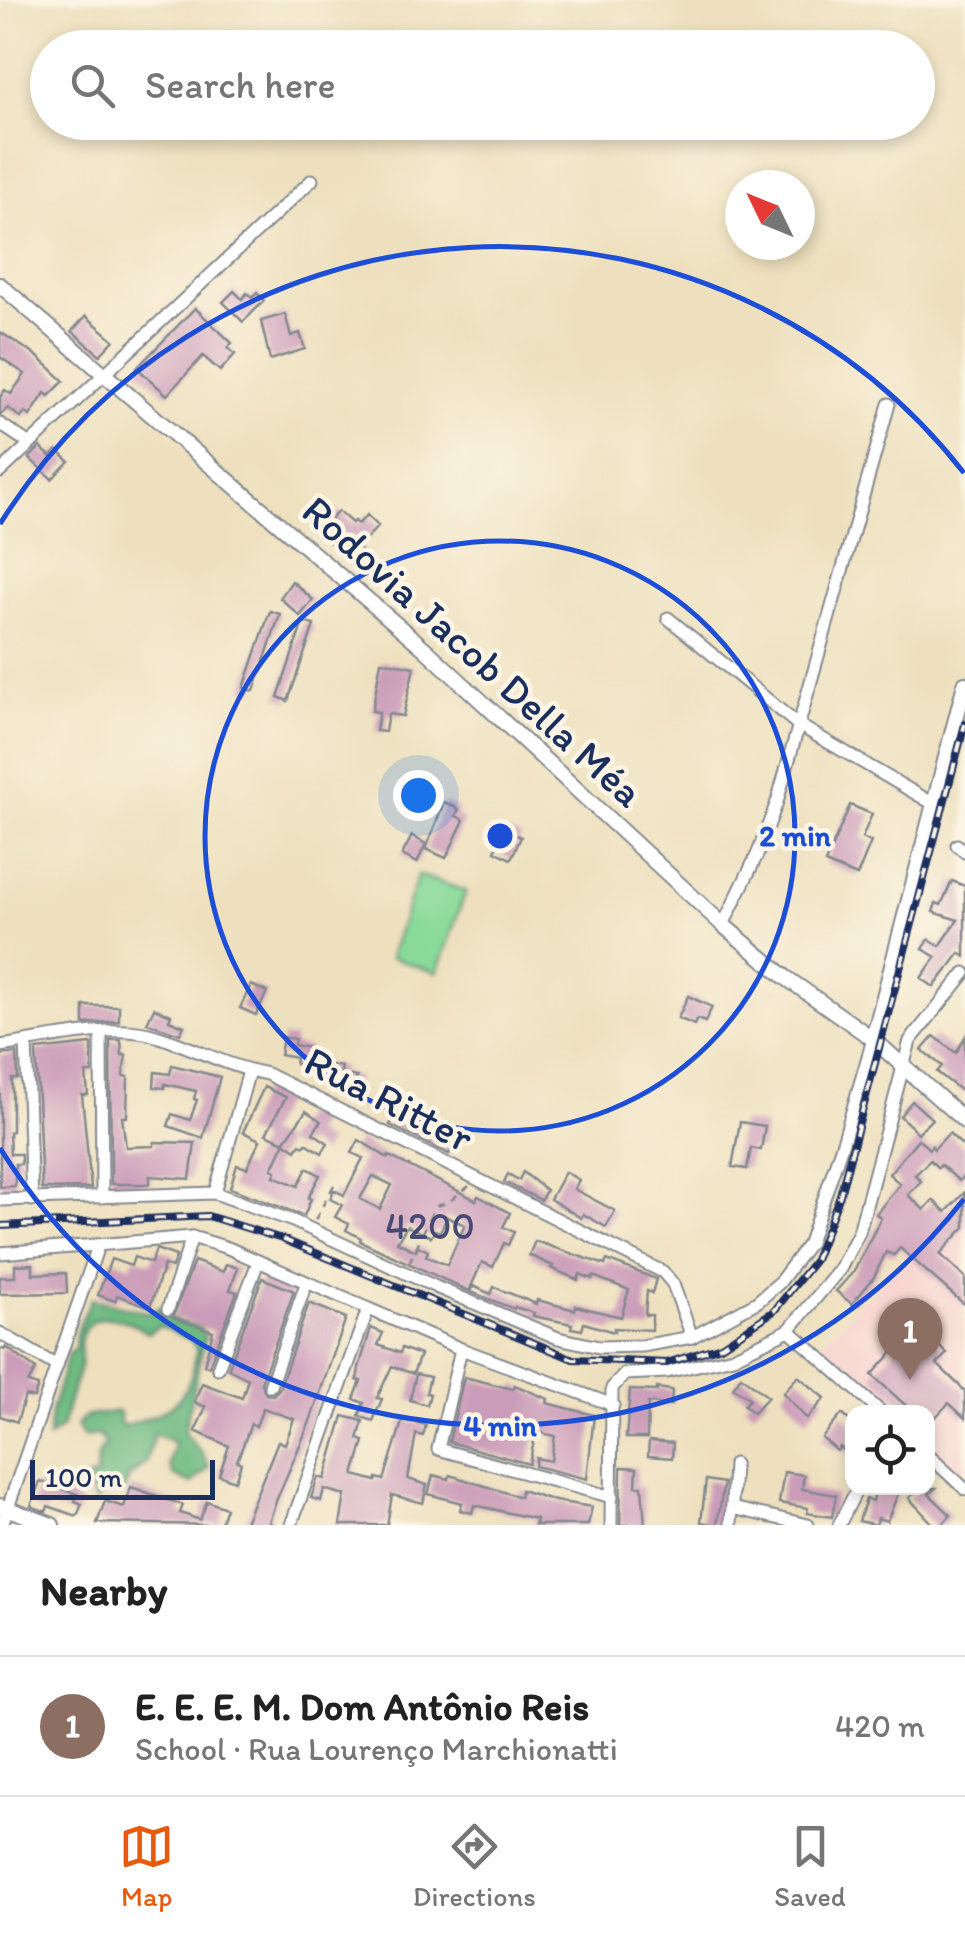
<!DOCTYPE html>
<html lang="en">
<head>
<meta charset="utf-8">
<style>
	:root { --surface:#fff; --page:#f6f6f6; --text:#222; --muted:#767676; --line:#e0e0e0; --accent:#ea580c }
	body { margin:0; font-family:Itim,sans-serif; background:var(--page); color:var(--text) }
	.controls { position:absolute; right:30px; bottom:30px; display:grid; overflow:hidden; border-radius:20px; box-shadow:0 5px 15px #0003 }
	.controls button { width:90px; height:90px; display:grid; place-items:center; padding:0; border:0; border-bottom:2px solid var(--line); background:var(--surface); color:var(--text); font:50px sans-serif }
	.compass { position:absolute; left:725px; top:170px; width:90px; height:90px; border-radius:50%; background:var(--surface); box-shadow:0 5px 15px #0003; rotate:313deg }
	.scale { position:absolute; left:30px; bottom:25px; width:185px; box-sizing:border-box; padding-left:10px; border:5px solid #1b2f5e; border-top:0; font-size:28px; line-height:35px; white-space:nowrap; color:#1b2f5e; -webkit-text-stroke:8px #fcf5e5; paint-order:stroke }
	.you { position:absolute; left:418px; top:795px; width:35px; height:35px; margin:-25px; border:8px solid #fff; border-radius:50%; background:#1a73e8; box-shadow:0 0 0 15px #1a73e833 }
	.badge { display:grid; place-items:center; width:65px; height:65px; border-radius:50%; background:var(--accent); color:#fff; font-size:32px; font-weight:700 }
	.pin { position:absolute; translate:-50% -82px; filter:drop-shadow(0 2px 5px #0008) }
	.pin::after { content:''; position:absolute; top:52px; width:35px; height:30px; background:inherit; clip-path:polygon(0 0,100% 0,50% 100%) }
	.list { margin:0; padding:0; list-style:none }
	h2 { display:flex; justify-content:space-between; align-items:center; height:130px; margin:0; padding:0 40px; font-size:42px }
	h2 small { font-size:32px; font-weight:400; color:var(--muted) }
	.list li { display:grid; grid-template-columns:65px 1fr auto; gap:30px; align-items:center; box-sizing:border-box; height:140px; padding:0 40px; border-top:2px solid var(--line) }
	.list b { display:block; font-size:38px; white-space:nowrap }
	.list p { margin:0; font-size:32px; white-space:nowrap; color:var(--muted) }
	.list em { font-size:32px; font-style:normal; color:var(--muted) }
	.icon { flex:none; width:55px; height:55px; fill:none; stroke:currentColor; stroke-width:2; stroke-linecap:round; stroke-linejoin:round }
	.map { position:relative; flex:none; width:965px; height:1525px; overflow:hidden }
	.search { position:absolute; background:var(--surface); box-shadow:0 5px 15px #0003; left:30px; right:30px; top:30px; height:110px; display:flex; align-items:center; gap:25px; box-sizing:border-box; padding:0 35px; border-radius:55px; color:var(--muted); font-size:38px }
	.sheet { height:270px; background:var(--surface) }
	nav { display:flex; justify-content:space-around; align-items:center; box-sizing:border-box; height:140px; border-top:2px solid var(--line); background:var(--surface); font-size:28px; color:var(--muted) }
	nav a { display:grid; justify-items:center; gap:5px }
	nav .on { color:var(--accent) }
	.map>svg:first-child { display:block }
	.built { fill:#f7d0cd }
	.green { fill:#89da99; stroke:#52847c; stroke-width:2.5 }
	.forest { fill:#6eba81; stroke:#447470; stroke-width:2.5 }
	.building { fill:#cb9cb9; fill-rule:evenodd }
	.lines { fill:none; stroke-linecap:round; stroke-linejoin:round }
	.minor-casing { stroke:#84888e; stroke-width:15 }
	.tertiary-casing { stroke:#84888e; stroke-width:18 }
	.secondary-casing { stroke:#84888e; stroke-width:19 }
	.path { stroke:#84888e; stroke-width:2.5; stroke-dasharray:8 8; stroke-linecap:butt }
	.minor { stroke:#fff; stroke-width:11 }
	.tertiary { stroke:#fff; stroke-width:14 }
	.secondary { stroke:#fff; stroke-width:15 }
	.rail-casing { stroke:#1b2f5e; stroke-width:8 }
	.rail { stroke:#fcf5e5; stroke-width:4; stroke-dasharray:11; stroke-linecap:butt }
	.ring { fill:none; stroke:#1d4ed8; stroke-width:5 }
	.labels { text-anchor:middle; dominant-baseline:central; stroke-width:9; stroke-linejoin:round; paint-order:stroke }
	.number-label { font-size:38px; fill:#474a75 }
	.street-label { font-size:42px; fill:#1b2f5e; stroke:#fcf5e5 }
	.centre { fill:#1d4ed8; stroke:#fcf5e5; stroke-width:5 }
	.ring-label { font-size:30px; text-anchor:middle; font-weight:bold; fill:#1d4ed8; stroke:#fcf5e5; stroke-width:9; stroke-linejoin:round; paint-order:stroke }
</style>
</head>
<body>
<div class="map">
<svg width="965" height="1525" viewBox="0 0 965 1525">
	<rect width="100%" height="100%" fill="#fcf5e5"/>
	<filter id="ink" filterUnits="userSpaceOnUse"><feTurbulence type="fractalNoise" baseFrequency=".01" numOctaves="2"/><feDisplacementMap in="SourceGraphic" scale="20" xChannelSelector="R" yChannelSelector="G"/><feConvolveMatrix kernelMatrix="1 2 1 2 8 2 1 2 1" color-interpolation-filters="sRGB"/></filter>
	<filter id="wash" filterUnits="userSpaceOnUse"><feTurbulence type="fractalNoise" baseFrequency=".0048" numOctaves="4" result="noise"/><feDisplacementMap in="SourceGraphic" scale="40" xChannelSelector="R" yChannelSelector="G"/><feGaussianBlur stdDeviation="2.25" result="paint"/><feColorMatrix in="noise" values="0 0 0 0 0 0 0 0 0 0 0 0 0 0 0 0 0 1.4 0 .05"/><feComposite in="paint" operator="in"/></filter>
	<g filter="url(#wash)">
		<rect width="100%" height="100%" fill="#eee0be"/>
		<!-- built -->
		<polygon class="built" points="965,1184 964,1308 965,1481 928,1447 928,1412 890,1412 818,1347 906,1255 903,1251"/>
		<!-- green -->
		<polygon class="green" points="418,875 466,891 437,973 390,957"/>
		<!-- forest -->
		<path class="forest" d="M91,1299l60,14 8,-6 17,15 24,6 5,8 -21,96 18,21 7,14 -18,17 -18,-9 -4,-10 5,-23 -20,-8 -8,29 -17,14 -5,13 -8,4 -12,-2 -9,10 -10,-22 11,-4 1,-20 9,-13 -8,-8 -15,2 -6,-12 7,-8 33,-6 4,4 -2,6 5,5c49,-16 64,-22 73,-76l-6,-10 -31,-14 -13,7c-20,-15 -58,-27 -66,6 -3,10 2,21 -2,32 -6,19 -13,35 -16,55l-15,11 3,-26 17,-57 7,-5 1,-15z"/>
		<g id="blocks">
			<!-- building -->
			<g class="building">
				<polygon points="234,291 242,299 247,293 252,298 257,293 264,301 243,322 223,302"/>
				<polygon points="195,308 232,343 228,348 235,354 220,371 203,356 167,395 137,368"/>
				<polygon points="285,314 291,336 300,333 305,349 270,360 261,321"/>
				<polygon points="86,316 114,340 100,355 72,331"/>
				<polygon points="0,332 37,356 64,381 49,396 45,393 30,416 25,412 21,418 8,408 0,415 0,397 5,390 11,394 25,374 0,357"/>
				<polygon points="40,447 51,457 57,450 69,461 52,479 29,458"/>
				<polygon points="338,511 352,523 354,521 358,524 367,515 378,526 358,548 366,555 356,566 326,539 333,532 325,526"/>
				<polygon points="292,581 313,600 300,616 280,598"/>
				<polygon points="270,611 280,614 254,691 244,688"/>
				<polygon points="303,622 314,625 288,701 278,697"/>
				<polygon points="381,661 414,667 403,716 388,714 385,732 376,731 379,712 372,711"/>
				<polygon points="444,802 459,809 456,816 464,820 446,858 426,849"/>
				<polygon points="850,805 872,814 862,838 871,842 857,876 825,863"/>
				<polygon points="505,830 521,837 511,859 495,851"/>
				<polygon points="412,836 426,844 417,863 402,855"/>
				<polygon points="952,881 965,886 965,957 960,953 934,987 921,978 936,957 923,949 929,939 940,946 958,920 933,912 936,903 941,905"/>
				<polygon points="251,985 267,992 256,1015 240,1008"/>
				<polygon points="688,996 712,1007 705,1022 697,1019 694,1025 678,1018"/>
				<polygon points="84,1006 119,1006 119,1021 84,1024"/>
				<polygon points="154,1008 171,1015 169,1020 184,1026 180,1034 147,1023"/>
				<polygon points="934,1036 956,1053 965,1037 965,1094 937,1072 942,1066 922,1050"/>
				<polygon points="283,1037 295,1039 294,1045 310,1048 309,1055 325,1057 324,1064 342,1067 341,1074 357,1077 354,1095 342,1093 343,1086 327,1084 328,1077 310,1074 311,1067 295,1064 296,1058 280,1055"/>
				<polygon points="110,1040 121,1040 122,1055 126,1055 123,1076 128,1077 127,1117 122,1117 126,1147 154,1146 154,1142 195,1143 190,1179 150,1176 150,1184 111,1184"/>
				<polygon points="92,1044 92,1073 86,1073 88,1095 82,1095 91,1188 42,1189 36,1050"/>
				<polygon points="17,1053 18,1079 12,1079 12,1131 9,1132 10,1154 21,1154 21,1164 15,1164 15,1186 0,1187 0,1055"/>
				<polygon points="172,1065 220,1077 203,1138 168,1126 172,1114 190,1120 197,1100 194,1099 196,1091 165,1084 164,1088 154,1087 155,1072 170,1074"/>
				<polygon points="264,1087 286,1097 266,1134 285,1142 272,1169 276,1171 274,1176 298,1186 307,1168 320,1175 308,1198 311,1199 304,1216 230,1188 237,1165 247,1168 260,1140 243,1132"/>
				<polygon points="912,1101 932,1119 918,1133 900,1116"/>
				<polygon points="306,1111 321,1121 313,1133 328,1143 322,1153 306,1143 304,1146 300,1144 296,1150 284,1142"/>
				<polygon points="398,1111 433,1135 435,1132 455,1144 449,1154 390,1125"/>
				<polygon points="740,1122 765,1126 761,1150 751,1148 747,1169 732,1167"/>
				<polygon points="949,1133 965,1148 965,1174 959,1181 941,1165 938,1168 930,1160 915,1175 921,1181 908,1195 924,1210 933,1200 946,1212 965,1192 965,1227 940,1254 965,1277 965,1305 900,1248 894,1255 886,1252 874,1277 852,1304 836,1291 854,1271 881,1218 876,1214 900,1184 889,1174 918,1139 929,1149 932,1146 934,1149"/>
				<path d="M359,1140l29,18 1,-2 87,44 2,-4 32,17 -7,14 11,5 -6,13 -4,-2 -11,24 -11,-5 -13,29 -109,-50 1,-3 -15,-8 3,-6 -14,-7 7,-12 -12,-6 4,-9 10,5 19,-37 -11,-5zM373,1176l19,9 -12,24 -20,-10zM447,1217l18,8 -18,40 -21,-9 2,-5 -10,-5 -2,5 -19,-9 10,-16 24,11 4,-7 5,2z"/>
				<polygon points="523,1172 546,1190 541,1200 504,1182 508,1174 519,1180"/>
				<polygon points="565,1172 579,1180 574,1189 615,1211 606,1227 583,1214 581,1218 550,1199"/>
				<polygon points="535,1241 605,1265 607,1260 656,1279 652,1293 647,1291 645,1315 652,1315 652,1330 614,1328 614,1332 584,1323 582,1330 571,1328 572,1324 533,1316 534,1313 515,1307 514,1309 471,1292 473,1286 491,1294 494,1287 536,1304 537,1300 575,1310 576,1306 621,1317 629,1290 593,1276 592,1279 580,1274 578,1280 551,1268 553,1266 529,1255"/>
				<polygon points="156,1249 176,1256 172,1268 164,1265 150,1307 117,1295 115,1301 98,1295 111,1259 131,1266 134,1257 151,1263"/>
				<polygon points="194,1261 223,1272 226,1264 238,1268 230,1290 237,1292 209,1366 204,1365 213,1331 173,1317"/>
				<polygon points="33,1264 33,1274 66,1273 67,1293 0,1294 0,1277 15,1277 15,1265"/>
				<polygon points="262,1278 294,1291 261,1383 266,1394 273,1395 279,1389 309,1303 346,1318 309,1424 276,1501 269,1522 273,1525 244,1525 278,1441 285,1444 294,1419 263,1408 256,1426 251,1424 237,1461 241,1463 235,1481 219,1475 229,1446 195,1431 206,1407 194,1402 202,1383 242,1398 248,1379 228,1369"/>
				<polygon points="917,1326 947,1353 937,1364 965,1391 965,1418 949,1403 928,1425 928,1412 913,1412 872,1375"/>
				<polygon points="371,1328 383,1333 378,1345 400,1353 402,1348 420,1355 413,1374 392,1366 377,1398 382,1399 373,1421 359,1416 364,1403 354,1399 361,1381 357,1380 359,1368"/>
				<polygon points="6,1347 36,1369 28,1383 38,1386 34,1398 25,1396 17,1422 0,1416 0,1348 4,1350"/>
				<polygon points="416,1374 430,1377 426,1393 430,1394 427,1405 410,1400"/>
				<polygon points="741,1376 768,1397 753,1413 744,1405 750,1399 733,1388"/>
				<polygon points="798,1376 825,1398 807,1419 783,1393"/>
				<polygon points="464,1377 513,1389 515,1385 548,1399 547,1403 594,1415 587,1479 535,1466 536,1458 551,1461 555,1436 536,1432 529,1464 449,1442"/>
				<polygon points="657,1388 672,1390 671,1405 648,1403 647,1438 626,1438 630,1390 657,1391"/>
				<polygon points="842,1414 852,1423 852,1458 840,1447 837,1451 822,1438"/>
				<polygon points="343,1416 363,1421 358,1439 364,1441 354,1475 376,1481 377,1478 384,1480 403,1419 426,1425 423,1436 416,1434 408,1479 427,1485 423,1503 392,1495 387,1525 340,1525 345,1495 324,1489 321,1501 311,1498 318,1477 325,1479"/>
				<polygon points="649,1441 673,1443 672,1458 648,1456"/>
				<polygon points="621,1467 637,1468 636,1486 642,1486 645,1525 620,1525"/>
				<polygon points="784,1472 804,1475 802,1489 836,1495 832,1517 807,1513 808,1508 779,1503"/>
				<polygon points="433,1475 449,1479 450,1475 520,1497 521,1490 555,1501 592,1507 588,1525 535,1525 536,1519 474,1505 472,1513 460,1510 462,1503 428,1494"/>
				<polygon points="706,1480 724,1483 717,1525 701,1522"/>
				<polygon points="40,1481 77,1494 75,1501 82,1504 77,1516 48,1506 46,1512 31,1506"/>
				<polygon points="131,1487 183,1505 180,1513 200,1520 207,1501 226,1508 220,1525 97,1523 105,1501 124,1507"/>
				<polygon points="876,1488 900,1489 887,1521 878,1518 876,1525 859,1521 866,1499 873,1501"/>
				<polygon points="919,1488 936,1488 929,1494 951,1515 942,1525 934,1525 909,1498"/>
			</g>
		</g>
	</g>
	<g filter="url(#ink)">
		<use href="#blocks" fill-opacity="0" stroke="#84888e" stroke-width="2.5"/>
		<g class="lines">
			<defs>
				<g id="minor">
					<polyline points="0,424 30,444"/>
					<polyline points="0,472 312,180"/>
					<polyline points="668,618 797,724 932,803"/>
					<polyline points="957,845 965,852"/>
					<polyline points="723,925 758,853 777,802 889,404"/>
					<polyline points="101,1033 102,1197"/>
					<polyline points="26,1042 32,1200"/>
					<path d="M0,1046c44,-6 114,-24 156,-10 37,11 72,31 111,38l396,198 10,12 19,53"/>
					<polyline points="215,1193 249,1071"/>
					<polyline points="0,1200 215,1193 293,1221 438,1288 558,1338 599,1347 642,1346 692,1337 757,1302 779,1283 809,1243 844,1139 873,1039"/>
					<polyline points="0,1253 192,1237 228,1248 461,1349 613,1405"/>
					<polyline points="168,1309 192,1237"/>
					<polyline points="789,1330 881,1412"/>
					<polyline points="0,1333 57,1366"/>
					<polyline points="461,1349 438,1449 612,1497"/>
					<polyline points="218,1368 258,1262"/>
					<polyline points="270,1386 306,1284"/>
					<polyline points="928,1455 965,1489"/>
					<polyline points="732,1508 808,1525"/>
					<polyline points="2,1525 98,1246"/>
					<polyline points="291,1525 368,1309"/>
					<polyline points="611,1525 612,1388 625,1374 667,1372 733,1357 789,1330 840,1269 859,1232 910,1041 965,973"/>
					<polyline points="731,1525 734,1464"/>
					<polyline points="839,1525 854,1495"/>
				</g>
				<g id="tertiary">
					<polyline points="0,285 425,649 723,925 785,977 873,1039 902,1065"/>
					<polyline points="873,1039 965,684"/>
					<polyline points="0,1506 52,1525"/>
				</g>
				<polyline id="secondary" points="902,1065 965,1121"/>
			</defs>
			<!-- minor casing -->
			<use href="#minor" class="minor-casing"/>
			<!-- tertiary casing -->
			<use href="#tertiary" class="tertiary-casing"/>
			<!-- secondary casing -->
			<use href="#secondary" class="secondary-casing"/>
			<!-- path -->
			<g class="path">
				<polyline points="315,1220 335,1183"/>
				<polyline points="409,1263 435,1206 447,1203 469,1186"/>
			</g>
			<!-- minor -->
			<use href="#minor" class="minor"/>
			<!-- tertiary -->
			<use href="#tertiary" class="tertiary"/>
			<!-- secondary -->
			<use href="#secondary" class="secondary"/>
			<defs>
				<polyline id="rail" points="0,1226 208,1216 282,1239 573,1359 667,1363 721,1346 774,1311 815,1260 840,1195 965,724"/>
			</defs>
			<!-- rail casing -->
			<use href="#rail" class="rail-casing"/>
			<!-- rail -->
			<use href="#rail" class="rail"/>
		</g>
	</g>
	<!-- distance rings -->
	<g class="ring">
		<circle cx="500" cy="836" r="295"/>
		<path d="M964 1199A589 589 0 0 1 0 1148M0 524A589 589 0 0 1 964 473"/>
	</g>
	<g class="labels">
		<!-- number labels -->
		<g class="number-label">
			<text x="430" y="1226">4200</text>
		</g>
		<!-- street labels -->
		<g class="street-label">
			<text transform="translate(473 651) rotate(42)">Rodovia Jacob Della Méa</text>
			<text transform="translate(389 1099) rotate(27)">Rua Ritter</text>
		</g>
	</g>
	<circle cx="500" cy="836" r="15" class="centre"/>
	<g class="ring-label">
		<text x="795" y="846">2 min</text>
		<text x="500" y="1436">4 min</text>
	</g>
</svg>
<div class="controls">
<button><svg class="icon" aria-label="locate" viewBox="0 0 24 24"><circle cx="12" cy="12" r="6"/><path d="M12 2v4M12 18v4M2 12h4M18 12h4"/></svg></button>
</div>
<svg class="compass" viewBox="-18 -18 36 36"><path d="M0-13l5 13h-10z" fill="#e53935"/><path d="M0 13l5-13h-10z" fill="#767676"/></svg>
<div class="scale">100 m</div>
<div class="you"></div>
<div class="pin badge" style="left:910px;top:1380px;background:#8d6e63">1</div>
<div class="search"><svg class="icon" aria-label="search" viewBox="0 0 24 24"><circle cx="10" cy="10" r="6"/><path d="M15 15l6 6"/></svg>Search here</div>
</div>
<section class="sheet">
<h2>Nearby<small></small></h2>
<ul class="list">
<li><span class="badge" style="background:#8d6e63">1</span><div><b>E. E. E. M. Dom Antônio Reis</b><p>School · Rua Lourenço Marchionatti</p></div><em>420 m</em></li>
</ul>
</section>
<nav>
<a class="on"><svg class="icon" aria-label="map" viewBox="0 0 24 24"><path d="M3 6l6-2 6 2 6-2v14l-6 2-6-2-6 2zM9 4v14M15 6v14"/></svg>Map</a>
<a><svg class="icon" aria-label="directions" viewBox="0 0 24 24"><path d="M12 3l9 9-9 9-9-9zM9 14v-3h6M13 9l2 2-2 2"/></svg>Directions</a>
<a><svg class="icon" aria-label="saved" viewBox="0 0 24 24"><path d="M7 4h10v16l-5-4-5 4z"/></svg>Saved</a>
</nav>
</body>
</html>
